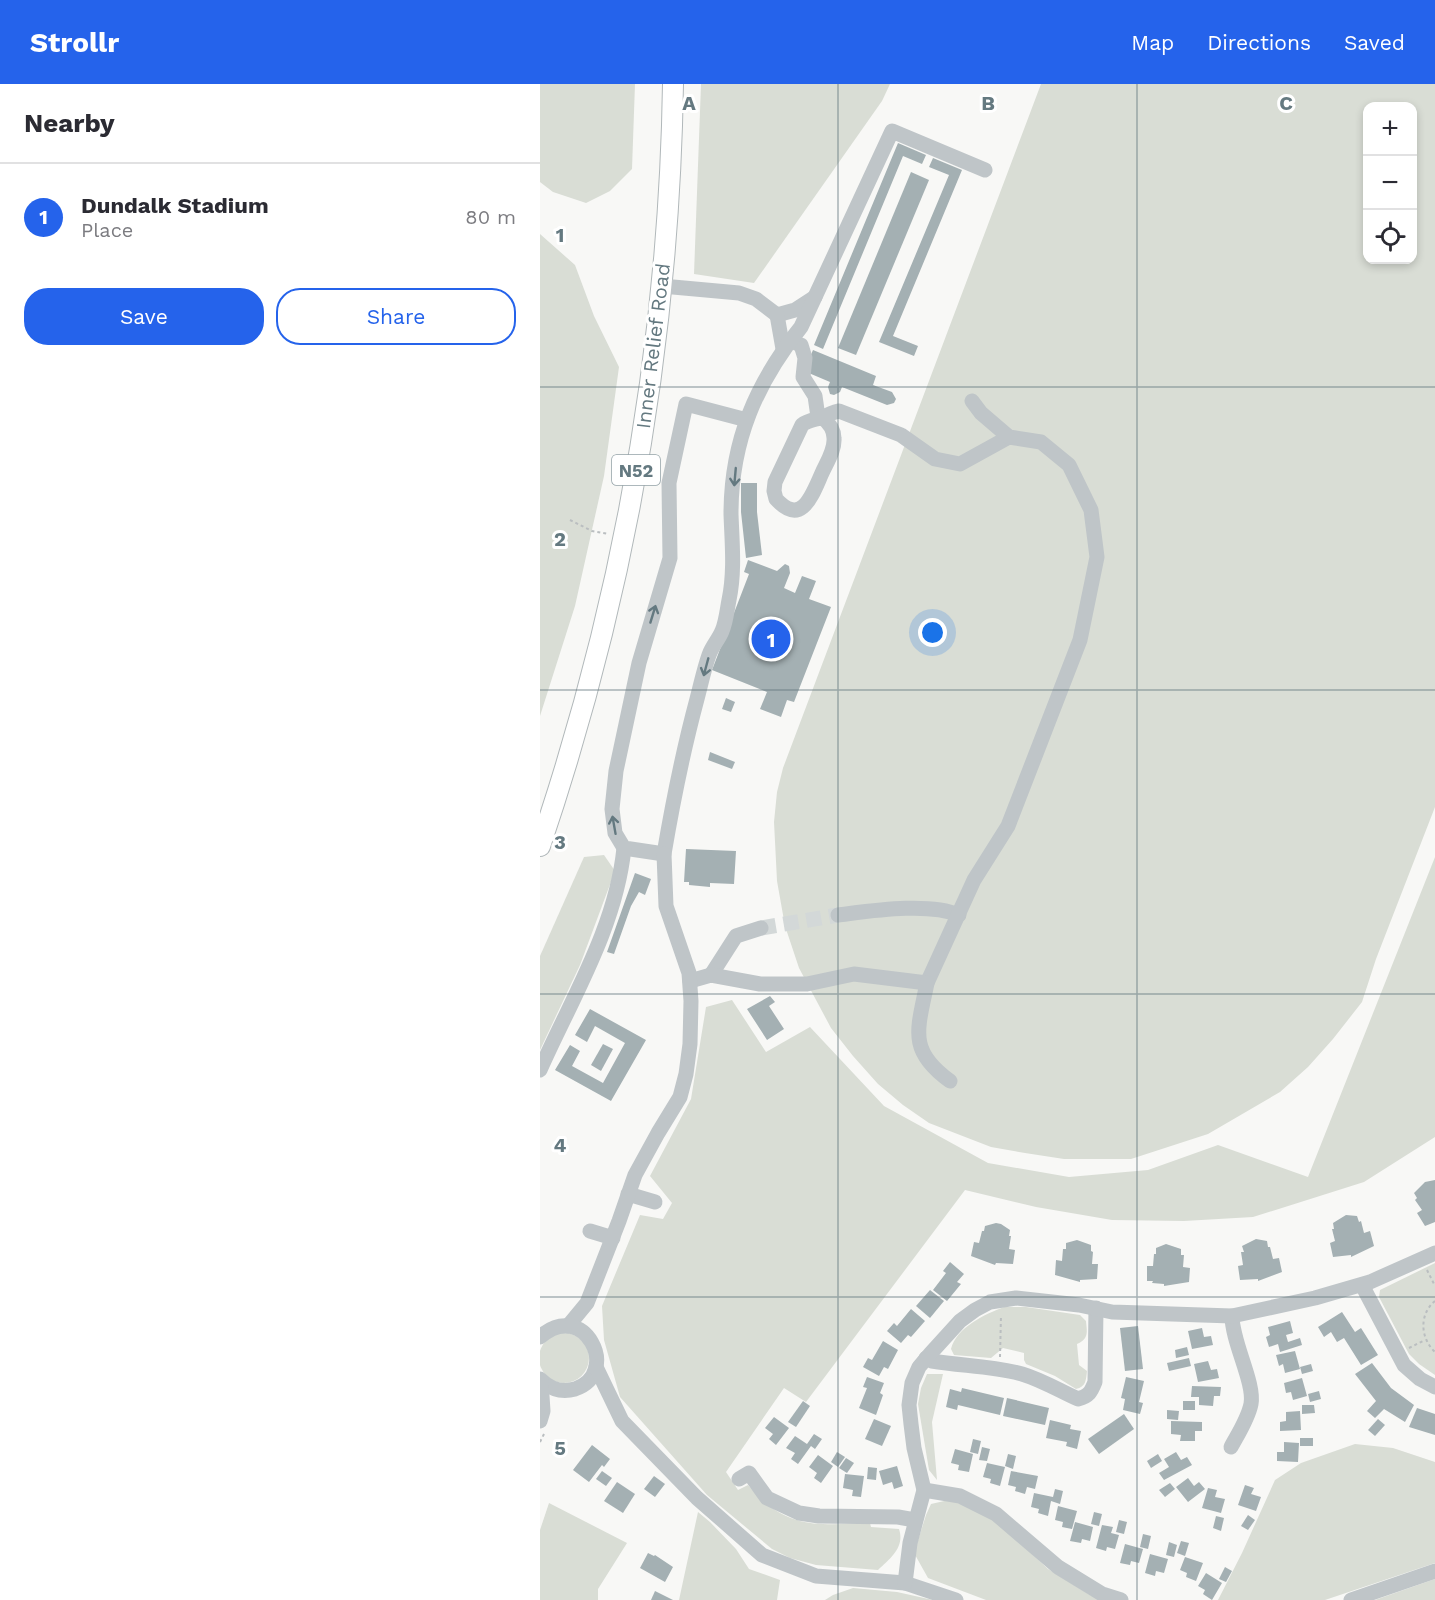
<!DOCTYPE html>
<html lang="en">
<head>
<meta charset="utf-8">
<style>
	:root { --surface:#fff; --page:#f7f7f7; --text:#2b2b33; --muted:#7c7c81; --line:#e1e1e2; --accent:#2563eb }
	body { margin:0; font-family:"Work Sans",sans-serif; background:var(--page); color:var(--text) }
	.controls { position:absolute; right:18px; top:18px; display:grid; overflow:hidden; border-radius:12px; box-shadow:0 3px 9px #0003 }
	.controls button { width:54px; height:54px; display:grid; place-items:center; padding:0; border:0; border-bottom:2px solid var(--line); background:var(--surface); color:var(--text); font:30px sans-serif }
	.you { position:absolute; left:393px; top:549px; width:21px; height:21px; margin:-15px; border:4px solid #fff; border-radius:50%; background:#1a73e8; box-shadow:0 0 0 9px #1a73e833 }
	.badge { display:grid; place-items:center; width:39px; height:39px; border-radius:50%; background:var(--accent); color:#fff; font-size:20px; font-weight:700 }
	.pin { position:absolute; translate:-50% -50%; border:3px solid #fff; box-shadow:0 2px 6px #0006 }
	.list { margin:0; padding:0; list-style:none }
	h2 { display:flex; justify-content:space-between; align-items:center; height:78px; margin:0; padding:0 24px; font-size:26px }
	h2 small { font-size:20px; font-weight:400; color:var(--muted) }
	.list li { display:grid; grid-template-columns:39px 1fr auto; gap:18px; align-items:center; box-sizing:border-box; height:108px; padding:0 24px; border-top:2px solid var(--line) }
	.list b { display:block; font-size:22px; white-space:nowrap }
	.list p { margin:0; font-size:20px; white-space:nowrap; color:var(--muted) }
	.list em { font-size:20px; font-style:normal; color:var(--muted) }
	.actions { display:flex; gap:12px; padding:18px 24px }
	.actions a { flex:1; padding:14px 0; border:2px solid var(--accent); border-radius:24px; text-align:center; font-size:21px; color:var(--accent) }
	.actions .main { background:var(--accent); color:#fff }
	.icon { flex:none; width:33px; height:33px; fill:none; stroke:currentColor; stroke-width:2; stroke-linecap:round; stroke-linejoin:round }
	.map { position:relative; flex:none; width:895px; height:1516px; overflow:hidden }
	header { display:flex; align-items:center; gap:36px; box-sizing:border-box; height:84px; padding:0 30px; background:var(--accent); color:#fff }
	header strong { font-size:28px }
	nav { display:flex; gap:33px; margin-inline-start:auto; font-size:21px }
	main { display:flex }
	aside { flex:1; background:var(--surface) }
	.map>svg:first-child { display:block }
	.green { fill:#d9ddd5; fill-rule:evenodd }
	.building { fill:#a4b0b3 }
	.lines { fill:none; stroke-linecap:round; stroke-linejoin:round }
	.minor-tunnel { stroke:#d3d8d8; stroke-width:15; stroke-dasharray:15 8; stroke-linecap:butt }
	.major-casing { stroke:#b1b8ba; stroke-width:22 }
	.path { stroke:#babec0; stroke-width:2; stroke-dasharray:3 3; stroke-linecap:butt }
	.minor { stroke:#bfc5c8; stroke-width:15 }
	.major { stroke:#fff; stroke-width:20 }
	.oneway { stroke:#647980 }
	.grid { fill:none; stroke:#647980; stroke-width:1.5; stroke-opacity:0.55 }
	.labels { text-anchor:middle; dominant-baseline:central; stroke-width:6; stroke-linejoin:round; paint-order:stroke }
	.shield { fill:#fff; stroke:#92a1a6; stroke-width:1.5 }
	.shield-label { font-size:18px; font-weight:bold; fill:#647980 }
	.street-label { font-size:20px; fill:#647980; stroke:#fff }
	.grid-label { font-size:20px; text-anchor:middle; font-weight:bold; fill:#647980; stroke:#fff; stroke-width:6; stroke-linejoin:round; paint-order:stroke }
</style>
</head>
<body>
<header>
<strong>Strollr</strong>
<nav><a>Map</a><a>Directions</a><a>Saved</a></nav>
</header>
<main>
<aside>
<h2>Nearby<small></small></h2>
<ul class="list">
<li><span class="badge">1</span><div><b>Dundalk Stadium</b><p>Place</p></div><em>80 m</em></li>
</ul>
<div class="actions"><a class="main">Save</a><a>Share</a></div>
</aside>
<div class="map">
<svg width="895" height="1516" viewBox="0 0 895 1516">
	<rect width="100%" height="100%" fill="#f8f8f6"/>
	<!-- green -->
	<g class="green">
		<polygon points="0,0 95,0 92,85 70,107 46,119 13,108 0,98"/>
		<polygon points="161,0 350,0 342,17 214,199 154,190"/>
		<path d="M501,0h394v723l-59,152 -14,43 -29,37 -25,28 -28,25 -72,42 -77,25h-67l-39,-6 -34,-6 -62,-24 -26,-18 -25,-21 -25,-28 -22,-28 -32,-60 -14,-42 -8,-45 -3,-59 3,-30 6,-24zM828,22h44v154h-44z"/>
		<polygon points="0,150 35,181 54,232 79,283 64,392 35,522 0,632"/>
		<polygon points="64,771 75,787 40,881 0,966 0,872 44,773"/>
		<path d="M895,773v280l-71,45 -111,35 -69,4 -72,-1 -76,-13 -71,-17 -159,212 -22,-14 -58,84 12,18 10,-5c38,45 69,40 122,38l1,4 28,2c6,18 -8,29 -21,41l-62,-5 -26,-7 -18,-9 -65,-54 -87,-98 -16,-57 -2,-34 38,-91 23,4 9,-16 -22,-27 41,-77 15,-92 26,-7 34,52 44,-25 74,79 104,57 81,14 79,-7 70,-25 90,32z"/>
		<polygon points="895,1179 895,1291 879,1280 869,1270 839,1213 840,1206"/>
		<path d="M464,1223h22l54,8 6,6c1,11 3,18 -9,23l2,21 8,6c-1,9 -1,16 -11,18l-21,-13 -29,-12 -2,-4v-7l-21,-5 -12,10 -37,-3 -3,-6c5,-21 34,-35 53,-42z"/>
		<circle cx="24" cy="1274" r="25"/>
		<polygon points="387,1290 403,1290 392,1338 397,1396 389,1386 378,1320 381,1304"/>
		<polygon points="815,1360 853,1364 895,1378 895,1479 785,1516 678,1516 702,1469 735,1396 761,1379"/>
		<polygon points="413,1415 456,1436 508,1485 550,1511 564,1516 446,1516 388,1494 374,1469 386,1431 391,1420"/>
		<polygon points="9,1419 87,1459 58,1505 58,1516 0,1516 0,1446"/>
		<polygon points="158,1428 170,1438 196,1465 209,1485 240,1496 237,1516 139,1516"/>
		<polygon points="895,1495 895,1516 835,1516"/>
		<polygon points="313,1504 357,1508 393,1516 285,1516 293,1511"/>
	</g>
	<!-- building -->
	<g class="building">
		<polygon points="358,59 386,71 382,80 363,72 283,265 274,261"/>
		<polygon points="393,74 422,86 353,252 378,262 374,272 339,258 409,91 389,83"/>
		<polygon points="371,88 389,96 316,271 298,264"/>
		<polygon points="273,266 336,292 333,301 352,308 356,315 354,319 347,321 302,303 300,308 294,311 290,310 288,303 290,298 264,287"/>
		<polygon points="201,399 217,399 217,428 222,471 206,474 201,428"/>
		<polygon points="208,476 237,487 245,480 249,482 250,489 244,504 255,509 262,492 276,497 269,515 291,523 254,618 247,616 241,633 220,625 227,608 172,586 209,490 204,488"/>
		<polygon points="186,614 195,618 191,628 182,625"/>
		<polygon points="170,668 195,678 192,685 168,676"/>
		<polygon points="146,765 196,767 194,800 170,799 170,803 149,801 149,798 144,798"/>
		<polygon points="95,789 111,795 105,811 99,808 91,822 74,870 67,868"/>
		<polygon points="230,912 235,918 229,922 244,945 227,956 207,925"/>
		<polygon points="50,925 106,956 71,1017 15,986 30,961 40,967 32,982 63,999 85,959 55,942 47,958 35,951"/>
		<polygon points="63,960 73,965 61,987 51,981"/>
		<polygon points="895,1096 895,1138 885,1142 877,1129 882,1126 875,1116 877,1114 874,1109 885,1098"/>
		<polygon points="806,1131 817,1132 819,1138 821,1137 824,1149 830,1147 834,1162 811,1173 811,1171 793,1173 790,1159 795,1157 792,1145 794,1145 793,1139"/>
		<polygon points="456,1139 461,1140 470,1146 469,1152 471,1152 469,1165 475,1166 473,1180 456,1179 455,1181 431,1172 434,1158 439,1159 442,1147 444,1147 445,1142"/>
		<polygon points="716,1155 727,1157 728,1163 730,1163 733,1175 739,1174 742,1188 718,1197 718,1195 700,1196 698,1182 703,1181 701,1168 704,1168 702,1162"/>
		<polygon points="537,1156 551,1161 551,1167 553,1168 552,1180 558,1180 557,1195 540,1196 540,1198 515,1191 516,1176 522,1177 523,1165 526,1165 526,1159"/>
		<polygon points="626,1160 641,1165 641,1171 644,1171 643,1183 650,1184 649,1198 624,1202 624,1200 612,1199 613,1197 607,1197 607,1182 613,1182 614,1170 616,1170 616,1164"/>
		<polygon points="410,1178 424,1190 417,1198 421,1200 407,1217 393,1206 406,1189 403,1187"/>
		<polygon points="390,1206 404,1217 390,1234 376,1222"/>
		<polygon points="371,1225 385,1237 371,1253 368,1251 361,1259 347,1247 354,1239 357,1242"/>
		<polygon points="802,1228 815,1248 821,1244 838,1271 821,1281 804,1254 797,1258 791,1248 784,1253 778,1243"/>
		<polygon points="750,1237 753,1249 746,1251 748,1258 760,1254 762,1261 740,1268 738,1260 729,1263 726,1253 730,1251 728,1243"/>
		<polygon points="598,1242 603,1285 585,1287 580,1244"/>
		<polygon points="662,1244 664,1253 671,1252 673,1261 652,1265 648,1247"/>
		<polygon points="343,1257 358,1266 348,1285 344,1283 339,1292 323,1283 328,1274 332,1276"/>
		<polygon points="647,1263 649,1271 636,1274 635,1266"/>
		<polygon points="755,1267 760,1285 745,1289 743,1280 739,1282 736,1271"/>
		<polygon points="649,1274 651,1282 629,1287 627,1279"/>
		<polygon points="668,1277 671,1286 677,1285 679,1294 658,1298 654,1280"/>
		<polygon points="832,1279 851,1304 874,1321 865,1338 844,1325 835,1334 827,1327 836,1317 815,1290"/>
		<polygon points="771,1280 773,1287 762,1290 760,1283"/>
		<polygon points="327,1293 344,1299 340,1309 343,1311 336,1331 319,1324 327,1304 323,1303"/>
		<polygon points="586,1293 604,1297 599,1318 603,1319 600,1330 583,1326 585,1315 581,1314"/>
		<polygon points="762,1294 767,1312 753,1316 751,1308 746,1309 744,1299"/>
		<polygon points="652,1302 681,1303 680,1312 674,1312 673,1322 659,1321 659,1313 651,1313"/>
		<polygon points="422,1304 464,1314 460,1331 418,1321 417,1326 406,1323 410,1305 421,1308"/>
		<polygon points="779,1307 781,1315 770,1318 768,1310"/>
		<polygon points="467,1314 509,1324 505,1341 463,1332"/>
		<polygon points="263,1317 270,1322 256,1343 248,1338"/>
		<rect x="643" y="1317" width="12" height="9"/>
		<polygon points="762,1321 774,1321 775,1329 762,1330"/>
		<polygon points="877,1324 895,1330 895,1351 869,1343"/>
		<polygon points="627,1326 639,1327 638,1336 627,1335"/>
		<polygon points="760,1327 761,1346 740,1347 740,1338 746,1337 746,1328"/>
		<polygon points="584,1330 594,1345 559,1370 548,1355"/>
		<polygon points="234,1333 249,1344 236,1361 229,1355 233,1350 225,1344"/>
		<polygon points="334,1335 351,1342 342,1362 325,1355"/>
		<polygon points="838,1335 845,1341 835,1352 828,1346"/>
		<polygon points="510,1336 531,1341 530,1345 541,1347 537,1365 526,1362 527,1358 506,1354"/>
		<polygon points="631,1337 662,1338 662,1347 655,1347 655,1357 640,1357 641,1351 631,1350"/>
		<polygon points="274,1350 282,1355 275,1365 271,1362 258,1380 251,1375 255,1369 246,1364 255,1352 267,1360"/>
		<rect x="760" y="1354" width="13" height="8"/>
		<polygon points="433,1355 441,1357 438,1370 430,1368"/>
		<polygon points="744,1358 759,1359 758,1378 737,1377 737,1368 744,1368"/>
		<polygon points="52,1361 70,1375 64,1383 62,1381 49,1398 33,1386"/>
		<polygon points="442,1363 450,1365 447,1377 439,1376"/>
		<polygon points="415,1365 433,1370 429,1388 418,1386 419,1381 411,1379"/>
		<polygon points="297,1368 305,1373 298,1383 291,1378"/>
		<polygon points="636,1368 641,1376 647,1373 652,1381 624,1396 619,1389 629,1383 624,1375"/>
		<polygon points="468,1370 476,1372 473,1385 465,1382"/>
		<polygon points="618,1370 622,1377 611,1384 607,1377"/>
		<polygon points="278,1371 293,1382 281,1399 274,1394 277,1389 269,1383"/>
		<polygon points="306,1374 314,1379 307,1389 299,1384"/>
		<polygon points="447,1379 465,1383 460,1402 450,1399 451,1395 443,1393"/>
		<polygon points="357,1382 363,1402 354,1405 352,1398 343,1401 339,1387"/>
		<polygon points="328,1383 337,1384 336,1396 327,1395"/>
		<polygon points="62,1387 72,1394 66,1402 56,1395"/>
		<polygon points="471,1387 498,1392 495,1405 487,1403 485,1410 475,1407 476,1403 468,1401"/>
		<polygon points="305,1390 324,1392 321,1413 312,1412 313,1406 303,1404"/>
		<polygon points="114,1392 125,1400 115,1413 104,1405"/>
		<polygon points="648,1394 654,1402 659,1398 665,1405 648,1418 636,1403"/>
		<polygon points="77,1398 95,1410 83,1429 64,1417"/>
		<polygon points="630,1399 635,1405 625,1413 619,1406"/>
		<polygon points="705,1401 714,1404 711,1410 721,1413 716,1427 698,1421"/>
		<polygon points="668,1404 677,1406 675,1413 685,1415 681,1429 662,1424"/>
		<polygon points="515,1405 523,1407 520,1420 511,1417 508,1432 498,1429 499,1425 491,1423 494,1409 513,1413"/>
		<polygon points="518,1422 537,1427 532,1445 522,1443 523,1438 515,1436"/>
		<polygon points="554,1428 562,1430 559,1442 551,1440"/>
		<polygon points="708,1431 715,1436 708,1446 701,1442"/>
		<polygon points="676,1432 684,1434 681,1447 673,1444"/>
		<polygon points="579,1436 587,1438 584,1450 576,1448"/>
		<polygon points="535,1438 553,1443 550,1457 542,1455 541,1459 530,1457"/>
		<polygon points="562,1441 573,1443 571,1449 579,1451 575,1465 567,1463 566,1467 556,1464"/>
		<polygon points="603,1450 611,1452 608,1465 600,1463"/>
		<polygon points="641,1457 649,1459 645,1472 637,1469"/>
		<polygon points="629,1458 637,1461 634,1473 626,1471"/>
		<polygon points="585,1460 603,1465 599,1479 591,1477 590,1481 580,1479"/>
		<polygon points="108,1469 114,1472 115,1471 133,1483 125,1498 100,1484"/>
		<polygon points="610,1470 628,1475 624,1489 616,1487 615,1492 605,1489"/>
		<polygon points="645,1473 663,1479 656,1497 646,1493 647,1489 640,1486"/>
		<polygon points="685,1483 692,1487 686,1498 679,1495"/>
		<polygon points="666,1489 682,1499 672,1516 663,1510 665,1506 658,1502"/>
		<polygon points="115,1507 133,1516 111,1516"/>
	</g>
	<g class="lines">
		<!-- minor-tunnel -->
		<polyline class="minor-tunnel" points="221,844 298,831"/>
		<defs>
			<path id="major" d="M0,762c83,-245 129,-503 133,-762"/>
		</defs>
		<!-- major casing -->
		<use href="#major" class="major-casing"/>
		<!-- path -->
		<g class="path">
			<polyline points="30,436 52,447 69,450"/>
			<polyline points="887,1186 895,1202"/>
			<path d="M895,1217c-16,13 -15,37 0,51"/>
			<polyline points="869,1264 885,1256"/>
			<polyline points="460,1273 461,1231"/>
			<polyline points="0,1358 4,1350"/>
		</g>
		<!-- minor -->
		<g class="minor">
			<polyline points="122,202 199,209 216,215 237,231 255,226 275,213"/>
			<polyline points="237,231 243,265"/>
			<polyline points="258,260 261,261 265,274 263,293 275,312 278,333"/>
			<path d="M283,334c6,5 11,12 11,20 1,12 -7,24 -12,35 -10,22 -20,54 -46,26l-2,-8 1,-9 27,-57c7,-6 16,-5 23,-9 6,-2 8,-4 14,-5l62,24 34,24 25,5 49,-27"/>
			<path d="M207,336l-61,-16 -17,79 1,75 -31,105 -23,108 -4,38 3,24 9,15 40,6c9,-53 19,-103 33,-155 4,-15 7,-30 12,-44 3,-9 10,-16 13,-24 4,-9 5,-21 7,-31 6,-29 3,-57 2,-86 0,-73 25,-131 70,-187l91,-196 93,39"/>
			<path d="M298,831c33,-4 90,-13 121,0"/>
			<polyline points="171,891 196,852 221,844"/>
			<polyline points="150,897 171,891 220,900 267,900 314,890 387,899 434,796 468,742 540,556 557,473 551,426 529,381 501,358 469,353 441,329 432,317"/>
			<path d="M387,899c-9,46 -20,67 23,98"/>
			<path d="M0,986c32,-72 76,-143 84,-222"/>
			<polyline points="88,1110 115,1118"/>
			<polyline points="50,1147 73,1154"/>
			<polyline points="822,1201 864,1281 880,1295 895,1303"/>
			<polyline points="28,1242 47,1219 79,1137 95,1091 118,1049 140,1013 146,990 150,960 151,917 149,889 126,822 124,770"/>
			<path d="M0,1253c44,-39 82,36 35,52 -14,4 -26,-1 -35,-10"/>
			<path d="M386,1274l6,3c30,5 61,5 90,13 20,6 38,17 56,25 11,-3 13,-7 17,-17l1,-74"/>
			<polyline points="56,1283 82,1337 157,1414 222,1471 276,1492 365,1499 416,1516"/>
			<polyline points="0,1337 3,1327 1,1297"/>
			<path d="M691,1363c7,-13 17,-28 20,-43 4,-21 -19,-62 -19,-88"/>
			<polyline points="199,1395 209,1389 227,1414 259,1429 279,1432 358,1433 375,1436"/>
			<polyline points="384,1406 420,1412 456,1430 518,1483 562,1510 581,1516"/>
			<polyline points="365,1499 370,1459 384,1406 374,1364 371,1340 369,1321 372,1299 379,1283 390,1270 420,1237 435,1226 450,1218 476,1214 539,1221 572,1228 692,1232 775,1214 830,1198 895,1169"/>
			<polyline points="811,1516 895,1487"/>
		</g>
		<!-- major -->
		<use href="#major" class="major"/>
	</g>
	<!-- one-way arrows -->
	<defs><path id="oneway-shaft" d="M-6 0H5M1.5-3L5.5 0L1.5 3" fill="none" stroke-width="1.6" stroke-linecap="round" stroke-linejoin="round" transform="scale(1.5)"/></defs>
	<g class="oneway">
		<use href="#oneway-shaft" transform="translate(195 393) rotate(95)"/>
		<use href="#oneway-shaft" transform="translate(113 530) rotate(-73)"/>
		<use href="#oneway-shaft" transform="translate(166 583) rotate(105)"/>
		<use href="#oneway-shaft" transform="translate(74 741) rotate(-100)"/>
	</g>
	<!-- grid -->
	<path class="grid" d="M298,0v1516M597,0v1516M0,303h895M0,606h895M0,910h895M0,1213h895"/>
	<g class="labels">
		<!-- shield labels -->
		<rect class="shield" x="72" y="371" width="48" height="30" rx="4.5"/>
		<g class="shield-label">
			<text x="96" y="386">N52</text>
		</g>
		<!-- street labels -->
		<g class="street-label">
			<text transform="translate(113 262) rotate(-83)">Inner Relief Road</text>
		</g>
	</g>
	<g class="grid-label">
		<text x="149" y="26">A</text>
		<text x="448" y="26">B</text>
		<text x="746" y="26">C</text>
		<text x="20" y="158">1</text>
		<text x="20" y="462">2</text>
		<text x="20" y="765">3</text>
		<text x="20" y="1068">4</text>
		<text x="20" y="1371">5</text>
	</g>
</svg>
<div class="controls">
<button>+</button>
<button>−</button>
<button><svg class="icon" aria-label="locate" viewBox="0 0 24 24"><circle cx="12" cy="12" r="6"/><path d="M12 2v4M12 18v4M2 12h4M18 12h4"/></svg></button>
</div>
<div class="you"></div>
<div class="pin badge" style="left:231px;top:555px">1</div>
</div>
</main>
</body>
</html>
